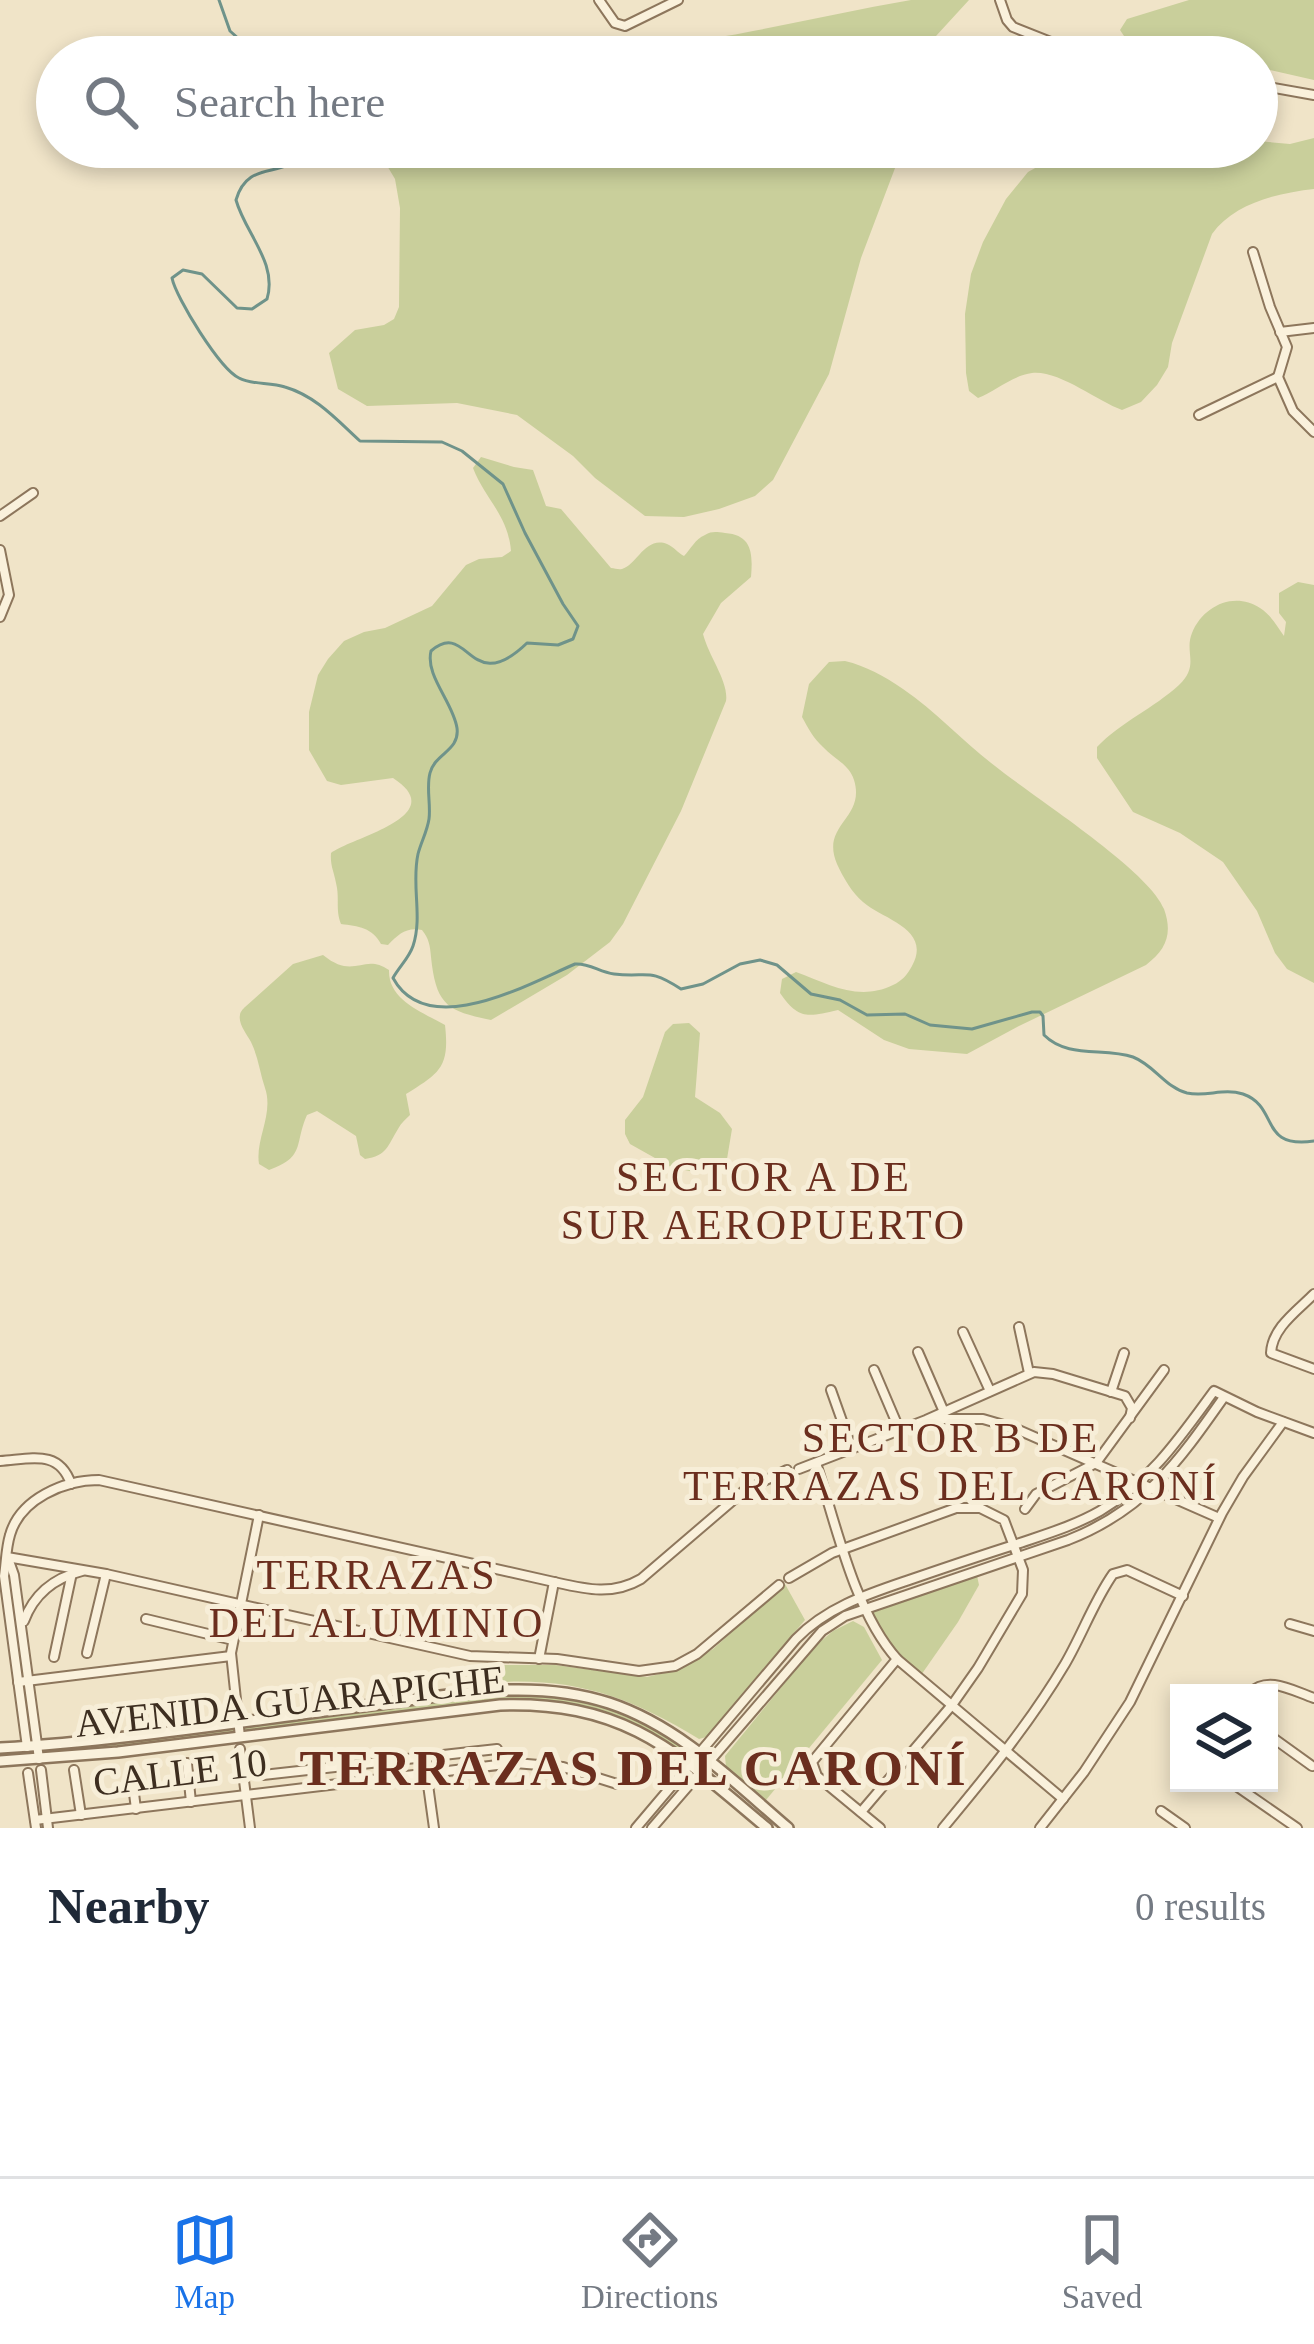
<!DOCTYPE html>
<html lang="en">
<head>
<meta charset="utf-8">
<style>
	:root { --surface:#fff; --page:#f6f6f7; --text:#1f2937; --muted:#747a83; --line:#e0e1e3; --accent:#1a73e8 }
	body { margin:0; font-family:Georgia,serif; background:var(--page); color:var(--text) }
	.controls { position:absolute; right:36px; bottom:36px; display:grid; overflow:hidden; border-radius:0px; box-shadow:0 6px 18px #0003 }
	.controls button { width:108px; height:108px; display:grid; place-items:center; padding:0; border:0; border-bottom:3px solid var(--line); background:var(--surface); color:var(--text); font:60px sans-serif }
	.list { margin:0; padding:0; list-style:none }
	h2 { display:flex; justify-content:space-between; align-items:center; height:156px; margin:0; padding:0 48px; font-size:51px }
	h2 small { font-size:39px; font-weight:400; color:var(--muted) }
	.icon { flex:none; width:66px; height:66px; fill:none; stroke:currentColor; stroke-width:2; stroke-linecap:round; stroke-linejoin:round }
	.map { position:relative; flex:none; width:1314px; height:1828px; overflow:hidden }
	.search { position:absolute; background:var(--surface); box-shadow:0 6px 18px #0003; left:36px; right:36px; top:36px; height:132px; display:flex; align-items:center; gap:30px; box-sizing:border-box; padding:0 42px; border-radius:66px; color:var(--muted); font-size:45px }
	.sheet { height:348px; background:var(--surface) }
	nav { display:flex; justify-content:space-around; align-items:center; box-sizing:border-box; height:168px; border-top:3px solid var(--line); background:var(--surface); font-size:33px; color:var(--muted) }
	nav a { display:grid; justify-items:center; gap:6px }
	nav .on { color:var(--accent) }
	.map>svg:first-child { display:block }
	.green { fill:#c9cf9b }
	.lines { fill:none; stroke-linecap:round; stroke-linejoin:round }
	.stream { stroke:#6f938a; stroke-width:3 }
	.minor-casing { stroke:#8d765c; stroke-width:12 }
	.tertiary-casing { stroke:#8d765c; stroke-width:14 }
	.minor { stroke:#faf1dc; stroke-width:8 }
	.tertiary { stroke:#faf1dc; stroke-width:9 }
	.labels { text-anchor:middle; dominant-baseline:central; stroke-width:10; stroke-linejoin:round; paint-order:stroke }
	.street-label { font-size:39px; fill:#3d2e20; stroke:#f7eed8 }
	.neighbourhood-label { font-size:42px; letter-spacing:3px; fill:#6b2e1e; stroke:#f7eed8 }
	.district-label { font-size:51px; font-weight:bold; letter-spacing:3px; fill:#6b2e1e; stroke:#f7eed8 }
</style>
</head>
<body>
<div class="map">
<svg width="1314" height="1828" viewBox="0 0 1314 1828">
	<rect width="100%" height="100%" fill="#f0e4c8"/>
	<!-- green -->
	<g class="green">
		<path d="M911,0h58l-33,36 -4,21h-319c46,-14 93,-16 140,-26 53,-10 105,-22 158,-31z"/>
		<polygon points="1189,0 1314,0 1314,80 1257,67 1257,57 1220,57 1198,50 1138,45 1126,39 1120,30 1127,19"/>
		<path d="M1314,138v51c-36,4 -80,14 -102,45l-40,109 -4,24 -11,18 -16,17 -19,8c-25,-9 -63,-40 -90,-37 -18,2 -37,18 -54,25l-9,-7 -3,-18 -1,-59 6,-40 12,-32 23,-43 22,-27 45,-25h184v-6l33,3z"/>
		<polygon points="390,147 903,147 861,258 829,374 773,480 755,496 719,509 684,517 645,516 595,478 573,456 517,415 457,403 367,406 338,389 329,353 355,330 384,325 394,319 399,307 400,208 395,179 386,164 386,149"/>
		<path d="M481,457l33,10 19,3 13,36 15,3 50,59c4,0 7,2 11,1 15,-4 23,-33 45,-25 7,3 11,9 17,12 7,-7 11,-17 21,-21 7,-4 11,-3 20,-2 27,2 28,20 26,44l-30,26 -18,31c6,23 26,48 23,67l-45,110 -58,113 -13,18 -43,33 -76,45c-44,-9 -55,-15 -60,-63 -1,-12 -2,-18 -9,-27 -16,-3 -23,4 -34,15l-7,-1c-8,-16 -23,-18 -40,-20 -6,-15 -1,-26 -5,-41 -2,-12 -6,-17 -5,-30 21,-16 121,-37 62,-75l-52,7 -14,-4 -18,-31v-38l9,-37 10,-16 16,-18 20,-9 21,-4 47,-22 34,-41 13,-6 23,-2 9,-6c-3,-36 -26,-52 -38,-83z"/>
		<path d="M1298,582l16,3v398l-27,-14 -12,-16 -18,-42 -34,-49 -43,-29 -47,-21 -36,-54v-11c24,-25 57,-39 82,-62 21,-20 5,-32 13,-52 11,-27 42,-42 68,-25 10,6 17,18 24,28l2,-14 -7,-9v-20z"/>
		<path d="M845,661c21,5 39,15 58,28 33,22 60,53 92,77 37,30 154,104 169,143 9,25 2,41 -18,56l-127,61 -52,28 -58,-5 -25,-9 -46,-30c-31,7 -39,10 -58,-17l2,-14 14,-7c33,12 62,30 97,13 9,-4 14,-10 19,-19 20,-37 -28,-46 -49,-64 -11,-9 -20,-25 -26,-38 -17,-40 29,-45 17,-84 -5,-16 -20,-21 -31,-33 -9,-8 -15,-19 -21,-30l7,-33 20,-22z"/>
		<path d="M323,955c32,26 40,-3 66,15 -1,30 33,42 56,55 5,43 -6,48 -39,69l4,21c-4,4 -9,8 -12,14 -10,16 -11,27 -33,30l-5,-4 -4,-19 -39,-25 -10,4c-13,29 -1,42 -38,55l-10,-6c-4,-25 15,-50 6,-76 -5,-15 -7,-32 -14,-46 -4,-8 -13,-18 -11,-27 0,-3 3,-6 5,-8l48,-43z"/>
		<polygon points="689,1023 700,1033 695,1097 720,1113 732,1129 726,1165 716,1171 694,1172 671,1167 630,1144 625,1134 625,1120 643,1097 665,1032 673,1024"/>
		<polygon points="976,1571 979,1585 958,1622 919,1678 897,1659 865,1609"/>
		<path d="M785,1584l20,36 -99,117 -7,2c-72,-44 -128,-63 -214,-56l-1,-18h71l92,12 33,-8 33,-20z"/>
		<polygon points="853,1621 864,1627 882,1660 766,1800 726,1767 725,1756 814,1647 833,1631"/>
		<polygon points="537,1690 612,1704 700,1754 691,1765 607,1719 522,1705 39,1759 38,1745 435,1697"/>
	</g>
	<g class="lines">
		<!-- stream -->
		<g class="stream">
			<polyline points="219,0 230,31 259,57"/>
			<path d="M302,147c-12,37 -53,8 -66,53 9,33 42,63 31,99l-15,10 -15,-1 -35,-34 -19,-4 -11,8c4,20 48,91 67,100 12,7 31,4 46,9 31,9 52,33 75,54l82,1 20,9 41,33 22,49 38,71 15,22 -5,13 -15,6 -31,-2c-58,56 -58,-25 -96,8 -6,25 22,51 26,77 3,23 -22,25 -27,45 -4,15 1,31 -1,46 -2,13 -8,23 -11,35 -7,31 5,62 -5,92 -4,12 -14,21 -20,32 35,64 137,5 182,-14 15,-1 24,8 39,10 35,4 33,-7 67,15l22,-5 37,-20 20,-4 17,5 34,29 29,6 27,15 38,-1 25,11 42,4 60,-17h8l3,4 1,19c24,24 60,12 89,22 21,8 33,31 54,36 20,4 36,-5 56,1 37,13 15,55 71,47"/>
		</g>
		<defs>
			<g id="minor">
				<polyline points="599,0 615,23 625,26 678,0"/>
				<polyline points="1000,0 1007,20 1013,27 1076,52 1113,57"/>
				<polyline points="1257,85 1314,95"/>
				<polyline points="1253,252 1270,307 1287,347 1278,377 1293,411 1314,432"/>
				<polyline points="1280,332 1314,328"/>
				<polyline points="1199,415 1278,377"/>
				<polyline points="0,516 33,493"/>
				<polyline points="0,550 9,595 0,617"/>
				<path d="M1314,1294c-17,17 -42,34 -43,59l43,16"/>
				<polyline points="1019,1327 1029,1373"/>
				<polyline points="963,1332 990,1391"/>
				<polyline points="918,1352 944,1412"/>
				<polyline points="874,1370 900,1431"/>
				<polyline points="831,1390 852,1449"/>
				<polyline points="1111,1392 1124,1353"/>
				<polyline points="935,1419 983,1419 1014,1428 1219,1518"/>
				<path d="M0,1461c31,-2 59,-12 71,23"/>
				<path d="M816,1463c20,61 38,148 81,196l166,140"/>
				<polyline points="799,1469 926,1420 1034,1372 1053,1374 1125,1396 1132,1408 1130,1418"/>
				<polyline points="1025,1509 1036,1494 1096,1463 1164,1370"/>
				<polyline points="7,1557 106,1574 470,1656 557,1659 639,1671 675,1666 697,1654 779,1585"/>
				<polyline points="8,1558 14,1575 39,1759"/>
				<polyline points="789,1578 832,1553 956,1508 980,1508 1004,1520 1023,1570 1022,1594 978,1668 952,1705 861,1812"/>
				<polyline points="146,1619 233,1640"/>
				<path d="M24,1621c10,-27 30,-43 58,-50"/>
				<polyline points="1290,1624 1314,1631"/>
				<polyline points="87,1653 106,1574"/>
				<polyline points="54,1657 72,1573"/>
				<polyline points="539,1659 554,1582"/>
				<polyline points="18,1682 231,1656"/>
				<path d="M1250,1693c18,-18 43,-2 64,5"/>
				<polyline points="1269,1735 1312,1766"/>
				<polyline points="240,1737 231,1653 259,1515"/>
				<path d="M27,1747l-23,-171c2,-13 2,-28 6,-41 10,-36 54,-55 89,-55l455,102c31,7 58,14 87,-3l104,-89 42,-20"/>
				<polyline points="240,1749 250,1828"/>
				<polyline points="424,1756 434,1828"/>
				<polyline points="187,1763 191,1802"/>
				<polyline points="41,1770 48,1828"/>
				<polyline points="74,1770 81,1815"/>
				<polyline points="131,1770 136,1809"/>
				<polyline points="28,1773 36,1828"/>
				<polyline points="263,1775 497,1749"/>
				<polyline points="1232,1783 1297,1828"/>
				<polyline points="1161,1811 1185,1828"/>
				<polyline points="35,1820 515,1763 563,1767 617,1784"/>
				<path d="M636,1828l160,-189c31,-32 72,-45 113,-59 35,-12 70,-24 105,-35 29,-10 60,-19 86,-34 50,-29 81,-75 114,-120l43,21 57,21"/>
				<path d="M652,1828l170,-197 23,-15 223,-76c77,-30 111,-79 156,-143"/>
				<polyline points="880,1828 817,1776 812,1762 897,1659"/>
				<path d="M943,1828c44,-53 87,-105 122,-164 17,-29 29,-63 48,-90l14,-4 56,26"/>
				<polyline points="1040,1828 1084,1772 1130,1702 1222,1513 1243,1477 1283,1422"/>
			</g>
			<g id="tertiary">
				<path d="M0,1748c122,-7 243,-27 364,-42 81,-10 166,-29 245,-3 70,23 124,78 179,125"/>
				<path d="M0,1761l118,-9 382,-47c127,-4 176,47 267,123"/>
			</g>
		</defs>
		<!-- minor casing -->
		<use href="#minor" class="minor-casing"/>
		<!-- tertiary casing -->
		<use href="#tertiary" class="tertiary-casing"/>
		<!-- minor -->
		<use href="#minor" class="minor"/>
		<!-- tertiary -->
		<use href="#tertiary" class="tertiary"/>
	</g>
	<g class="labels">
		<!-- street labels -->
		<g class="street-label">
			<text transform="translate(290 1701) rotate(-6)">AVENIDA GUARAPICHE</text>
			<text transform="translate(180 1772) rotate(-7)">CALLE 10</text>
		</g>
		<!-- neighbourhood labels -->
		<g class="neighbourhood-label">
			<text x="764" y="1177">SECTOR A DE<tspan x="764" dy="48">SUR AEROPUERTO</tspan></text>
			<text x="951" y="1438">SECTOR B DE<tspan x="951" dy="48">TERRAZAS DEL CARONÍ</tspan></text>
			<text x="377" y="1575">TERRAZAS<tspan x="377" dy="48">DEL ALUMINIO</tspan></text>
		</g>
		<!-- district labels -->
		<g class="district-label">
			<text x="634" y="1768">TERRAZAS DEL CARONÍ</text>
		</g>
	</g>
</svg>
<div class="controls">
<button><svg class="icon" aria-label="layers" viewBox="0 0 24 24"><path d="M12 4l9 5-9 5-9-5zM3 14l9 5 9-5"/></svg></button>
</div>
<div class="search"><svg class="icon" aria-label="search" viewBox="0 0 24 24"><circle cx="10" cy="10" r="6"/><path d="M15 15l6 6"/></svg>Search here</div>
</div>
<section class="sheet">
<h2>Nearby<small>0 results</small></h2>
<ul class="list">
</ul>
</section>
<nav>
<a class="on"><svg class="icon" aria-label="map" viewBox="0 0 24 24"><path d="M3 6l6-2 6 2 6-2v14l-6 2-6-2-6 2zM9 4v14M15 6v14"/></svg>Map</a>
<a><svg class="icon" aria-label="directions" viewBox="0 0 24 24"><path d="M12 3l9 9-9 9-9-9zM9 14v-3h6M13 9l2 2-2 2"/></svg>Directions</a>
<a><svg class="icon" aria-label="saved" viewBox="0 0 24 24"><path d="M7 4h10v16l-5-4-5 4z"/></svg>Saved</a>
</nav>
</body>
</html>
